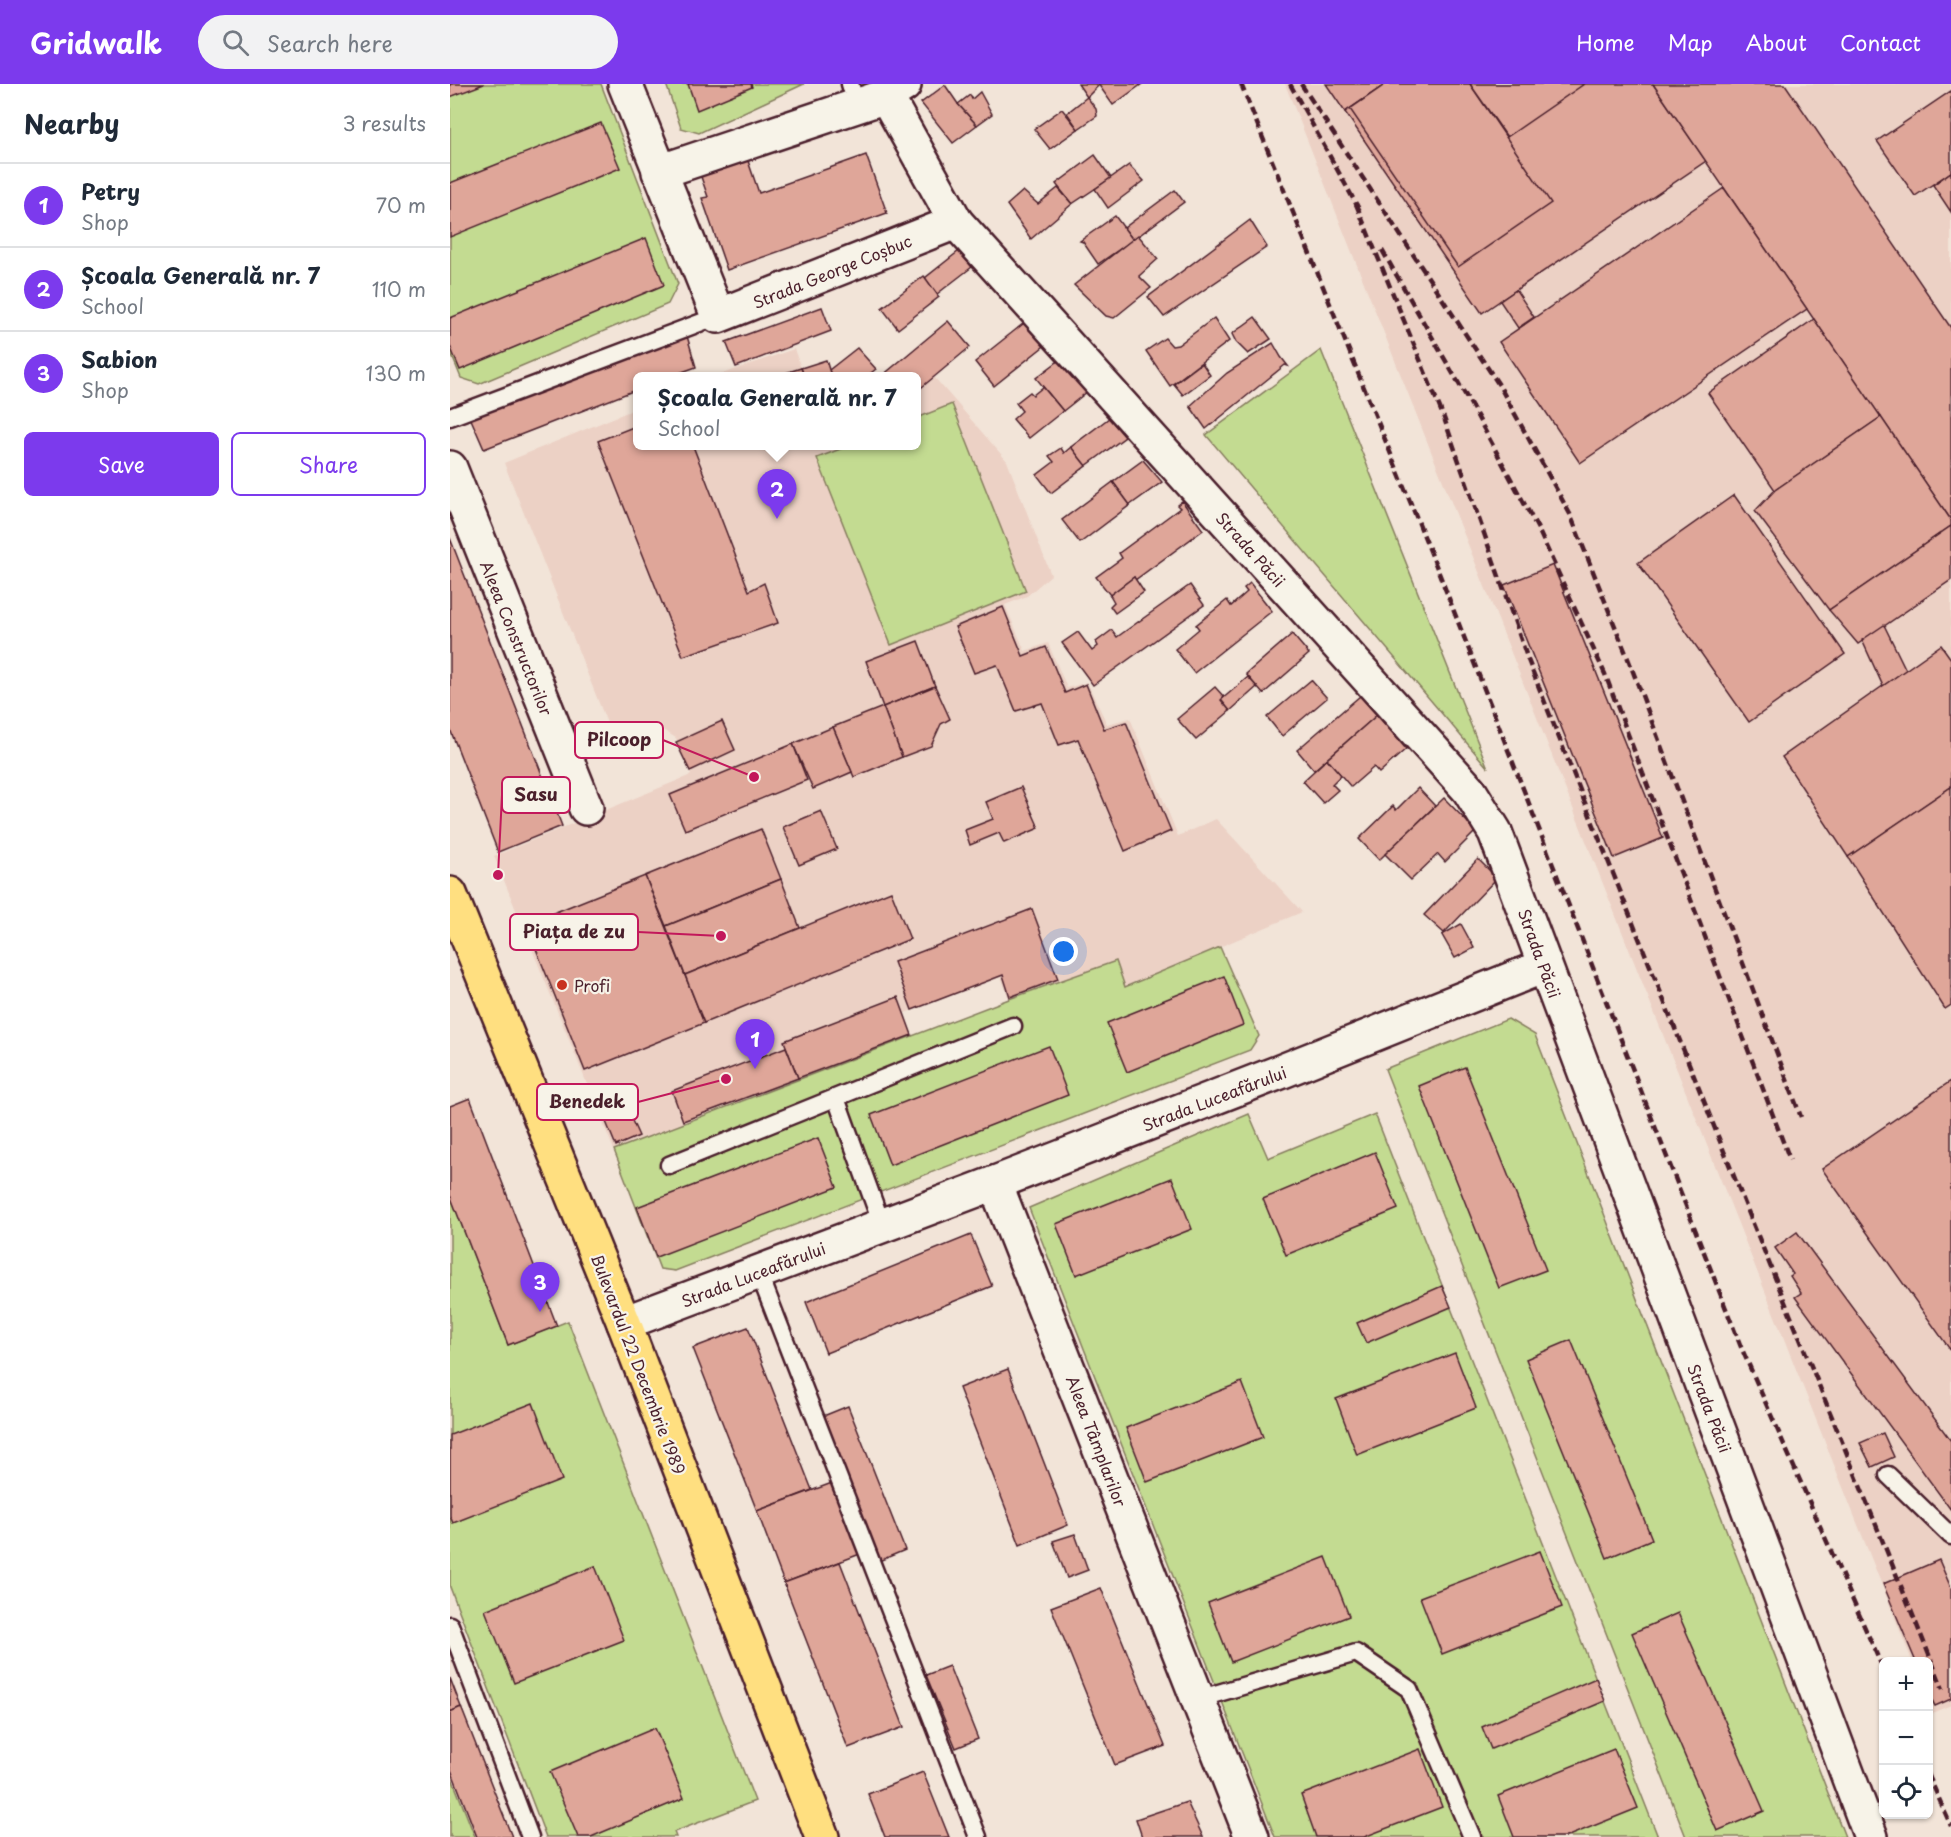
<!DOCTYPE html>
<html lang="en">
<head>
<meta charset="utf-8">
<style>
	:root { --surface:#fff; --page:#f2f2f3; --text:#1f2937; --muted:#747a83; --line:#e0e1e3; --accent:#7c3aed }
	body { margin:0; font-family:"Playpen Sans",sans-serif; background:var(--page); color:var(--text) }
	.controls { position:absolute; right:18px; bottom:18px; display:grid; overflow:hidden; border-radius:9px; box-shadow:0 2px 4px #0004 }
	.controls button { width:54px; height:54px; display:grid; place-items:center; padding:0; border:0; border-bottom:2px solid var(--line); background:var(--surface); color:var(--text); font:30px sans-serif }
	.you { position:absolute; left:614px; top:868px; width:21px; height:21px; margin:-15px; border:4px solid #fff; border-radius:50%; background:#1a73e8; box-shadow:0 0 0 9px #1a73e833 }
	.badge { display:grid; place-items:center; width:39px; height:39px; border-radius:50%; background:var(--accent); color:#fff; font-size:20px; font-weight:700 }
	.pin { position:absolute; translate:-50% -50px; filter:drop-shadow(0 2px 3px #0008) }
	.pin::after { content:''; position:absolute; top:32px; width:21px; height:18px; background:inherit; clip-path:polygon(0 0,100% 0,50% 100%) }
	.popup { position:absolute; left:183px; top:288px; width:288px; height:78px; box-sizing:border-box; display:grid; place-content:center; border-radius:9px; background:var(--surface); filter:drop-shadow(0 2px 4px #0005); font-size:20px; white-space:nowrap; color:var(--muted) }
	.popup b { font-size:22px; color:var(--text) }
	.popup::after { content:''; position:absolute; left:50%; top:100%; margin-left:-12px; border:12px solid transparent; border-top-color:var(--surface) }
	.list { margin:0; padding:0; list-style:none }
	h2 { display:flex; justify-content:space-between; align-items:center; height:78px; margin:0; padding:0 24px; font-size:26px }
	h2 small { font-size:20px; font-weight:400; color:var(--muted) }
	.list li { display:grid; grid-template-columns:39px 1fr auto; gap:18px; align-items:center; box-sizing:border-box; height:84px; padding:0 24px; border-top:2px solid var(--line) }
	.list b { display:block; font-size:22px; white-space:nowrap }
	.list p { margin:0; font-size:20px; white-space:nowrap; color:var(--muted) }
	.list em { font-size:20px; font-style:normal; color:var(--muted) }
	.actions { display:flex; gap:12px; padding:18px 24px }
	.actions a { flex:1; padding:14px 0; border:2px solid var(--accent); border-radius:9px; text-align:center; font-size:21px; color:var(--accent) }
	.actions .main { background:var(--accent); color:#fff }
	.icon { flex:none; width:33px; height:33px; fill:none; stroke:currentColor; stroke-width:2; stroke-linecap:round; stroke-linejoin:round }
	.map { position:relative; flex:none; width:1501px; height:1753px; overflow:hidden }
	header { display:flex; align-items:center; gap:36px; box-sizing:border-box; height:84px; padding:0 30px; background:var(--accent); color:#fff }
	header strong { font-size:28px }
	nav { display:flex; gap:33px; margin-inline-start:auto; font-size:21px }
	.search { width:420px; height:54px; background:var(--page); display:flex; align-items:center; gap:15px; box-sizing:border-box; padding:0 21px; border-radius:33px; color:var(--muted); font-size:22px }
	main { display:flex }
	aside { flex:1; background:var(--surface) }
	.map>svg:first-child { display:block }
	.built { fill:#ecd1c5 }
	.green { fill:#c3db91; stroke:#867d5e; stroke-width:1.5 }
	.building { fill:#dfa699; stroke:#4a1f2b; stroke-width:1.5 }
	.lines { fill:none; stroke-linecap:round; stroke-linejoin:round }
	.service-casing { stroke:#4a1f2b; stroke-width:21 }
	.minor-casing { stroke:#4a1f2b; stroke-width:38 }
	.primary-casing { stroke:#4a1f2b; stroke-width:38 }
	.service { stroke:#f7f3e8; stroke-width:16 }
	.minor { stroke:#f7f3e8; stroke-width:33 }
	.primary { stroke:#ffdf80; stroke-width:33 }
	.rail { stroke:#4a1f2b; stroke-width:4.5; stroke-dasharray:9 4.5; stroke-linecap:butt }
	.poi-dot { fill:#c8321e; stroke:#f7f3e8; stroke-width:2 }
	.labels { text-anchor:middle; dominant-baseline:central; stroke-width:4.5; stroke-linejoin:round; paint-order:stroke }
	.street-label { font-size:16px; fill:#4a1f2b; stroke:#f7f3e8 }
	.poi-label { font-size:16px; fill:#4a1f2b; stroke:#f7f3e8; text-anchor:start }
	.leader { fill:none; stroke:#c2185b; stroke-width:2 }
	.callout-dot { fill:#c2185b; stroke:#f7f3e8; stroke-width:2 }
	.callout { fill:#f7f3e8; stroke:#c2185b; stroke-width:2 }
	.callout-label { font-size:18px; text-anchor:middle; font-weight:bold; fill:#4a1f2b }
</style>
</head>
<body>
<header>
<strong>Gridwalk</strong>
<div class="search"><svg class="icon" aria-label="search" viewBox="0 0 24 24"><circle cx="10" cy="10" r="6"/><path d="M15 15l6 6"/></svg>Search here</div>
<nav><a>Home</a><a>Map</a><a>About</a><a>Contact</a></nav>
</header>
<main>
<aside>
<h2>Nearby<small>3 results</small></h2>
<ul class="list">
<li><span class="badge">1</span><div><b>Petry</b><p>Shop</p></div><em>70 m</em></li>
<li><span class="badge">2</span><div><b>Școala Generală nr. 7</b><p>School</p></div><em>110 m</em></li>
<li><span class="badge">3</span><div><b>Sabion</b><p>Shop</p></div><em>130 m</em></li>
</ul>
<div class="actions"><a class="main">Save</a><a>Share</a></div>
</aside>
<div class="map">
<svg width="1501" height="1753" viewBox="0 0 1501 1753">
	<rect width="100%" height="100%" fill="#f2e4d8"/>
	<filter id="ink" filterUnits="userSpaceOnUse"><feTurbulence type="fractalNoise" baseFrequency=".0167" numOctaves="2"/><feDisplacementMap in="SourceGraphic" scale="12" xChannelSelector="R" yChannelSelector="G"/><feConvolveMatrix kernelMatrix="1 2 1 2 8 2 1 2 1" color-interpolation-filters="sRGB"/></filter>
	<g filter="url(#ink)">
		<!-- built -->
		<g class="built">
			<polygon points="835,0 1501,0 1501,1621 1482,1629 1479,1619 1478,1578 1462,1577"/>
			<polygon points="344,265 354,292 266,292 278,288"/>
			<polygon points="484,293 557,377 601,491 577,512 555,521 575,567 598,559 617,604 637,598 657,640 680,634 728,752 766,735 852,828 675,903 666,877 559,915 551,893 455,929 463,952 164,1066 44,772 241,691 226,654 205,641 191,663 170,672 54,379 187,324 188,362 466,362 467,308"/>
		</g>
		<!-- green -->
		<g class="green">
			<polygon points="0,0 151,0 228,200 218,220 29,300 11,294 0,267"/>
			<polygon points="216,0 354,0 249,49 231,44"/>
			<polygon points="871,266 1038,684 756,351"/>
			<polygon points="502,320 576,507 441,561 367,374 398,362 466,362 467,334"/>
			<polygon points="770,863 809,952 800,966 225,1187 210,1185 164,1066 559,915 666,877 675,903"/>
			<polygon points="1058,935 1085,951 1395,1753 1236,1753 935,985"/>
			<polygon points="799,1030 818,1074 925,1030 1208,1753 825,1753 579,1124"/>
			<polygon points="0,1110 58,1261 118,1237 305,1717 224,1748 226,1753 96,1753 0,1503"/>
			<polygon points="0,1689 25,1753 0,1753"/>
		</g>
		<!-- building -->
		<g class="building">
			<polygon points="0,0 34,0 0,13"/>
			<polygon points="238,0 301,0 302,3 247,26"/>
			<polygon points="628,0 648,0 649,1 637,13"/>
			<polygon points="648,0 692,0 663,21"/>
			<polygon points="876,0 936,0 895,28"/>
			<polygon points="936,0 1203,0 1256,77 1032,229 895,28"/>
			<polygon points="936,0 1020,0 1101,119 1008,183 900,25"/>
			<polygon points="1020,0 1134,0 1057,53"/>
			<polygon points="1203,0 1335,0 1501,244 1501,436"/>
			<polygon points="495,1 508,20 527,41 503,59 471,19"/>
			<polygon points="1501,7 1501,88 1465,112 1427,57"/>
			<polygon points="530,8 542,30 527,41 508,20 520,11 522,15"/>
			<polygon points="637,13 646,25 647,32 628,45 617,29"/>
			<polygon points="612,25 628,45 600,65 584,45"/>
			<polygon points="151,39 170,84 0,153 0,99"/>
			<polygon points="416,71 437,129 277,186 252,114 258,113 250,90 297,74 309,109"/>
			<polygon points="645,71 661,94 622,120 606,100"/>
			<polygon points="679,81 694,97 658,124 645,105"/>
			<polygon points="1501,88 1501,128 1483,101"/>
			<polygon points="608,104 622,120 581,155 557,121 573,107 588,120"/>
			<polygon points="1274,104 1357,225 1130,379 1049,258"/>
			<polygon points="725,106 734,118 683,156 674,144"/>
			<polygon points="665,132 683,156 648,180 633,158 630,157"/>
			<polygon points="800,136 817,163 714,233 698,213"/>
			<polygon points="688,151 708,175 689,192 701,204 664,234 656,232 624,201"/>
			<polygon points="196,154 214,201 10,286 0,262 0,234"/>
			<polygon points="509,167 522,183 487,210 475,194"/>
			<polygon points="474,192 489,213 448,245 432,224"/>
			<polygon points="1066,206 1084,233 1068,244 1050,217"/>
			<polygon points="372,223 381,247 286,283 276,258"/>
			<polygon points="805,233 821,255 798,270 786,258 782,250"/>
			<polygon points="764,234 779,257 720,302 696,267 715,254 722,262 728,261"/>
			<polygon points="1364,235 1431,333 1325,406 1258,309"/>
			<polygon points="578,236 598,259 544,302 525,278"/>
			<polygon points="498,237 520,263 466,308 466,292 432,292"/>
			<polygon points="237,252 246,283 221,292 188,292 188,305 34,365 20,333"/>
			<polygon points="823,259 831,273 838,282 835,281 756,345 740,322 777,289"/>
			<polygon points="407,264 426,285 417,292 381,292 379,286"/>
			<polygon points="611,275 637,308 613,327 586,294"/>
			<polygon points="376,276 381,292 354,292 351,284"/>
			<polygon points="752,279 760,291 733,311 724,300"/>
			<polygon points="351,284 354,292 326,292"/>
			<polygon points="593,303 613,327 579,354 563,335 572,327 566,319 580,308 583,311"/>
			<polygon points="1431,333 1501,436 1501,442 1379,526 1305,427 1325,406"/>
			<polygon points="659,334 675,353 636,382 621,363"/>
			<polygon points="188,341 188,362 243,362 299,507 314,499 328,539 233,572 148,357"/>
			<polygon points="621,363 636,382 601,409 587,391 604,378 599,372 611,364 614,369"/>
			<polygon points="693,376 712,398 680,421 663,398"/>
			<polygon points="663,398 680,421 630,459 612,436"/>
			<polygon points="1284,411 1395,570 1299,638 1188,479"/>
			<polygon points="732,417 753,446 685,496 684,493 660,511 646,493 672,474 669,469 730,424 727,421"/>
			<polygon points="1501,442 1501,496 1408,560 1379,526"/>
			<polygon points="0,454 112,742 48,768 0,645"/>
			<polygon points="1103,481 1213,754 1164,774 1054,501"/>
			<polygon points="684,493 694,508 665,529 660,522 664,518 660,511"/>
			<polygon points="800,499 822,527 744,589 725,565 749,545 746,541 777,516 781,522 797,508 794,504"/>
			<polygon points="740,501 754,521 643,601 612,559 628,548 642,567 648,562 646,558 662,546 667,553"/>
			<polygon points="553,523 573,572 596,563 615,609 636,600 654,645 676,638 721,747 675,767 628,655 609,661 592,619 566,627 547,581 524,589 505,543"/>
			<polygon points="1434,541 1456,586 1433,602 1412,556"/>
			<polygon points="842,550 859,570 813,610 796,590"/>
			<polygon points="468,557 485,602 433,623 416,577"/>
			<polygon points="1491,561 1501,575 1501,703 1398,773 1332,673"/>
			<polygon points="798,593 807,603 780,627 771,616"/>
			<polygon points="861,596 877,614 832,652 817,633"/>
			<polygon points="485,602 500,635 491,640 481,662 452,673 433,623"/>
			<polygon points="765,603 774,613 771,616 780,627 746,656 727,635"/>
			<polygon points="910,612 927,631 864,686 847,666"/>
			<polygon points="433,623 452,673 404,693 383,643"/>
			<polygon points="927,631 956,665 929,689 924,683 901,703 877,675"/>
			<polygon points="272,637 285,666 240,687 226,658"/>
			<polygon points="383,643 402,688 363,705 343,660"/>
			<polygon points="343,660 357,696 235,746 220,711"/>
			<polygon points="877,675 891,691 882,700 888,706 873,719 853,697"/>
			<polygon points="571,703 589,744 554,759 549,749 520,761 515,746 543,735 536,718"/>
			<polygon points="1501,703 1501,921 1495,925 1398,773"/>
			<polygon points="968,704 985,722 929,776 909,755 943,722 946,726"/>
			<polygon points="994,714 1026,747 995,778 988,770 961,796 935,770"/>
			<polygon points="371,727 387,765 349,781 333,743"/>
			<polygon points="311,745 331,795 216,842 195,792"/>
			<polygon points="1028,775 1047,794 994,849 974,831"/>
			<polygon points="195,792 254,939 135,987 76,840"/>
			<polygon points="331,795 350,844 235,891 216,842"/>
			<polygon points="441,807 460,855 254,939 235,891"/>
			<polygon points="582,825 608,895 560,913 553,891 462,926 444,878"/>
			<polygon points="1011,840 1024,864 1005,874 992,851"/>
			<polygon points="774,892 793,941 677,988 657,939"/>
			<polygon points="448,913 462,951 348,994 334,957"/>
			<polygon points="599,962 618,1011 440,1081 421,1031"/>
			<polygon points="336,963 348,994 233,1037 222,1007"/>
			<polygon points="1015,983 1096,1186 1049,1204 969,1002"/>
			<polygon points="1501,997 1501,1267 1372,1085"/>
			<polygon points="20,1014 107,1242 58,1261 0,1111 0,1022"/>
			<polygon points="174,1019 189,1052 166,1062 152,1028"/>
			<polygon points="368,1054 387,1103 206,1173 187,1123"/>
			<polygon points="925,1068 948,1125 836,1171 813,1115"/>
			<polygon points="722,1094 742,1145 626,1191 606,1140"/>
			<polygon points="1347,1148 1501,1357 1501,1426 1345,1213 1351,1209 1340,1192 1343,1190 1325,1164"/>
			<polygon points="521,1151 542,1202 376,1269 356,1218"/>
			<polygon points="992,1202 1001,1223 916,1259 907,1239"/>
			<polygon points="298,1243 362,1406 307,1427 243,1264"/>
			<polygon points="1121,1256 1202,1455 1157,1474 1076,1275"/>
			<polygon points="1005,1269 1026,1324 907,1371 886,1315"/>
			<polygon points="558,1285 618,1441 570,1461 509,1304"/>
			<polygon points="792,1298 813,1353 697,1398 676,1344"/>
			<polygon points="83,1319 112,1396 3,1439 0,1432 0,1351"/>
			<polygon points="398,1322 455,1466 429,1477 371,1333"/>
			<polygon points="1433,1349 1444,1373 1422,1383 1410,1359"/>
			<polygon points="382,1399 410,1470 334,1499 307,1427"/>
			<polygon points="625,1450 638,1486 617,1494 603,1457"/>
			<polygon points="1090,1467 1112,1523 992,1570 970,1513"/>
			<polygon points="876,1473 899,1532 781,1578 758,1519"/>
			<polygon points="1489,1476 1501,1504 1501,1615 1485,1622 1478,1608 1478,1578 1466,1578 1433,1500"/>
			<polygon points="390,1478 454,1643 398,1664 334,1499"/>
			<polygon points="145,1482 174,1556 64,1599 35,1526"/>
			<polygon points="651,1504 715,1662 665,1681 601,1523"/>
			<polygon points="1228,1529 1314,1727 1267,1747 1182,1549"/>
			<polygon points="499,1582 528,1655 506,1664 476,1591"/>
			<polygon points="0,1594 11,1623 0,1628"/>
			<polygon points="1146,1594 1155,1617 1041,1665 1032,1643"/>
			<polygon points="11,1623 62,1753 27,1753 0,1683 0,1628"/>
			<polygon points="205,1644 234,1714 141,1753 128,1753 100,1688"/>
			<polygon points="970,1665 992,1723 914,1753 866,1753 851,1711"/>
			<polygon points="1164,1665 1188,1724 1116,1753 1064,1753 1048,1712"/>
			<polygon points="473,1688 499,1753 435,1753 418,1710"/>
			<polygon points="737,1718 753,1753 692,1753 686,1735"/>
		</g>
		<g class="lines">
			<defs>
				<g id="service">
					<polyline points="400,0 407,22"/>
					<polyline points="0,333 268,232"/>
					<polyline points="386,1014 432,1141"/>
					<polyline points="219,1081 563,942"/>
					<polyline points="309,1189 528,1753"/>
					<polyline points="1438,1391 1501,1452"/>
					<polyline points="0,1541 80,1753"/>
					<polyline points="748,1615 906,1569 959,1605 1022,1753"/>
				</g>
				<g id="minor">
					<polyline points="175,0 268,232 506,138"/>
					<polyline points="436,12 506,138 1019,706 1045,748 1421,1753"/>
					<polyline points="209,88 436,12 454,1"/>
					<polyline points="0,384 136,724"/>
					<polyline points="545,1099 802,1753"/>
					<polyline points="174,1239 545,1099 830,988 1094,882"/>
				</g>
				<polyline id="primary" points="0,810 174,1239 372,1753"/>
			</defs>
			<!-- service casing -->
			<use href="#service" class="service-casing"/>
			<!-- minor casing -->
			<use href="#minor" class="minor-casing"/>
			<!-- primary casing -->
			<use href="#primary" class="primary-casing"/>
			<!-- service -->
			<use href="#service" class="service"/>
			<!-- minor -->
			<use href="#minor" class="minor"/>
			<!-- primary -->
			<use href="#primary" class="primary"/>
			<!-- rail -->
			<g class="rail">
				<polyline points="791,0 989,489 1291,1263 1434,1587"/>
				<polyline points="840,0 910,127"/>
				<polyline points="851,0 1049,301 1120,430 1179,577 1351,1033"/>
				<polyline points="906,120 994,334 1078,576 1295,1120 1493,1605"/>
				<polyline points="932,166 1020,319 1088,445 1155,590 1340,1076"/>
				<polyline points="1478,1690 1501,1742"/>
			</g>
		</g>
	</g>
	<!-- markers -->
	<circle class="poi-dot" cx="112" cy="901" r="6"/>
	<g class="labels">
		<!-- street labels -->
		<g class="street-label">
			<text transform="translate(382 187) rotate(-22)">Strada George Coșbuc</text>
			<text transform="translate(801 465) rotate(48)">Strada Păcii</text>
			<text transform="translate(67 554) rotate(68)">Aleea Constructorilor</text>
			<text transform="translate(1090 869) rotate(70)">Strada Păcii</text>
			<text transform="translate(764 1014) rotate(-21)">Strada Luceafărului</text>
			<text transform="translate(303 1190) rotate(-21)">Strada Luceafărului</text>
			<text transform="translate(189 1280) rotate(69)">Bulevardul 22 Decembrie 1989</text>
			<text transform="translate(1260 1324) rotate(69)">Strada Păcii</text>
			<text transform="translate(647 1357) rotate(69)">Aleea Tâmplarilor</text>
		</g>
		<!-- poi labels -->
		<g class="poi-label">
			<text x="124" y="901">Profi</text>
		</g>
	</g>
	<!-- callouts -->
	<path class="leader" d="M304 693L213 656M48 791L52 711M271 852L188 848M276 995L188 1018"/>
	<g class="callout-dot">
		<circle cx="304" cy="693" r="6"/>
		<circle cx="48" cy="791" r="6"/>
		<circle cx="271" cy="852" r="6"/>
		<circle cx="276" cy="995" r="6"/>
	</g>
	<g class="callout">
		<rect x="125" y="638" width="88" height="36" rx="6"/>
		<rect x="52" y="693" width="68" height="36" rx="6"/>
		<rect x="60" y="830" width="128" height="36" rx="6"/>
		<rect x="87" y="1000" width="101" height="36" rx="6"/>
	</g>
	<g class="callout-label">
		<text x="169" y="662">Pilcoop</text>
		<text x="86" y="717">Sasu</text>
		<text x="124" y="854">Piața de zu</text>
		<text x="137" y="1024">Benedek</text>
	</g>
</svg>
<div class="controls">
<button>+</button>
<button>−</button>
<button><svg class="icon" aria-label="locate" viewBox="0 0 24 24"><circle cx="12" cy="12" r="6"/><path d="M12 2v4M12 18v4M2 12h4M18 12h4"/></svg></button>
</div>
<div class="you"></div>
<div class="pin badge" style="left:305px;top:985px">1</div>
<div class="pin badge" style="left:327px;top:435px">2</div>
<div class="popup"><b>Școala Generală nr. 7</b>School</div>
<div class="pin badge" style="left:90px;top:1228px">3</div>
</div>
</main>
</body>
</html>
